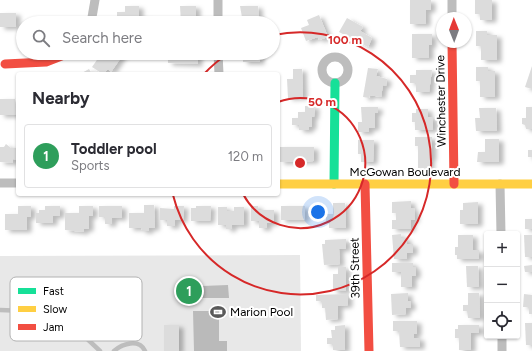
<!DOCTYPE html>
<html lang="en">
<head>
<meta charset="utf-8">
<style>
	:root { --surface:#fff; --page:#f7f7f7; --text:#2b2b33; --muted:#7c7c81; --line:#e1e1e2; --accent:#595959 }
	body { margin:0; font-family:Figtree,sans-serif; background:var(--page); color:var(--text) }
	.controls { position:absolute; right:12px; bottom:12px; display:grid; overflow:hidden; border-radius:4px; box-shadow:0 1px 3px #0004 }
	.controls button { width:36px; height:36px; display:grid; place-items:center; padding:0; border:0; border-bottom:1px solid var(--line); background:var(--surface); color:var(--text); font:20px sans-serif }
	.compass { position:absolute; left:436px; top:12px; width:36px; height:36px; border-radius:50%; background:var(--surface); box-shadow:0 1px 3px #0004; rotate:359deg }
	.you { position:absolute; left:318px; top:212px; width:14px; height:14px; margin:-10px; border:3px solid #fff; border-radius:50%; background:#1a73e8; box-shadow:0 0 0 6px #1a73e833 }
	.badge { display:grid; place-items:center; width:26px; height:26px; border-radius:50%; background:var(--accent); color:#fff; font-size:13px; font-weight:700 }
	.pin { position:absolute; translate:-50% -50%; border:2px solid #fff; box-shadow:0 1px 4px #0006 }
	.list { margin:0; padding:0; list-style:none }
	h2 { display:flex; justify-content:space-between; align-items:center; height:52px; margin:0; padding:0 16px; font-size:17px }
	h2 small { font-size:13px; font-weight:400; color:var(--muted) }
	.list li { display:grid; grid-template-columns:26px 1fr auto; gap:12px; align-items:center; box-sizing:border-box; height:64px; margin:0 8px 8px; padding:0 8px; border:1px solid var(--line); border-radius:4px }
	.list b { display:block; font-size:15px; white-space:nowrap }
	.list p { margin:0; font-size:13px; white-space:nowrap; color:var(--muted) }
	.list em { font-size:13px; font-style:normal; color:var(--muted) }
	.icon { flex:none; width:22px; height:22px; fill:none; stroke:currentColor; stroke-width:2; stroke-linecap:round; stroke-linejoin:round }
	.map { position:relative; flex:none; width:532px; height:351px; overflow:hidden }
	.search { position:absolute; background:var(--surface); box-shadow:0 1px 3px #0004; left:16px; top:16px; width:264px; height:44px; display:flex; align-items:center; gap:10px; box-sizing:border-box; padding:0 14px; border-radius:22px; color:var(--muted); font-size:15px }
	.panel { position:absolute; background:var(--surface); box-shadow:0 1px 3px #0004; left:16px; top:72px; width:264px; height:124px; border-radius:4px }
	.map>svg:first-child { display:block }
	.green { fill:#e8e8e8 }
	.water { fill:#bababa }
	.building { fill:#dcdcdc; filter:url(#shadow) }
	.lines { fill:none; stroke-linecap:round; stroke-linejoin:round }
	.lane { stroke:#bdbdbd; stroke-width:4.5 }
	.street { stroke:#bdbdbd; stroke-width:9 }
	.fast { stroke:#16e098; stroke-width:9 }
	.slow { stroke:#ffcf43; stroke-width:9 }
	.jam { stroke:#f24e42; stroke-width:9 }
	.ring { fill:none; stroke:#d62828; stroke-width:2 }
	.labels { text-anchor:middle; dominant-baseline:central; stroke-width:4; stroke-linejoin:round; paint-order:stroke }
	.street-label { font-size:12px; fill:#000; stroke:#fff }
	.poi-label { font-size:12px; fill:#000; stroke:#fff; text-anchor:start }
	.key { fill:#fff; stroke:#b2b2b2; stroke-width:1 }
	.key-label { font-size:11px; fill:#000 }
	.centre { fill:#d62828; stroke:#fff; stroke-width:2 }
	.ring-label { font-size:12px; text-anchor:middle; font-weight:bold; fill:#d62828; stroke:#fff; stroke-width:4; stroke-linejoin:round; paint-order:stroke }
</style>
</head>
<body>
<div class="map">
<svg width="532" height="351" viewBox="0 0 532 351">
	<defs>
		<filter id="shadow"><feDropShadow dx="4.5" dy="2.5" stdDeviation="2" flood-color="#0004"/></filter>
	</defs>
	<rect width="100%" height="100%" fill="#fff"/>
	<!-- green -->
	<polygon class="green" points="300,255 301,351 0,351 0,256"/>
	<!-- water -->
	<g class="water">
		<polygon points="228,285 229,298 202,298 202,286"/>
		<polygon points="193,311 219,311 219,341 227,341 227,351 194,351"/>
	</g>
	<!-- building -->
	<g class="building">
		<polygon points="410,0 431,0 431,10 426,10 426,24 410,24"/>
		<polygon points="475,0 492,0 492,20 480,20 480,14 475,14"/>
		<polygon points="125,6 139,6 139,17 146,17 146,23 117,23 117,12 125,12"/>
		<polygon points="180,6 196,6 196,23 181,23"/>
		<polygon points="240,6 258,6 259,23 243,23"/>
		<rect x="0" y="13" width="16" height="14"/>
		<polygon points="319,15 328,37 319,40 318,37 306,41 301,28 309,25 307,20"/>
		<polygon points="56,18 57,23 38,23 38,22"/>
		<polygon points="347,18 363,27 360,31 372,38 368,47 339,32"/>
		<polygon points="476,31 487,31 487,35 497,35 497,60 481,60 481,46 476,46"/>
		<polygon points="412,34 432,34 432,45 429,45 429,58 412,58"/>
		<polygon points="109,53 124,53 111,72 108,69 103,74 92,67 99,57 104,60"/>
		<polygon points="173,53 198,54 198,64 168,63 168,54"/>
		<rect x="243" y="53" width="17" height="9"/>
		<polygon points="532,66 532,89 525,87"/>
		<polygon points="476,67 488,67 488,71 495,71 495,97 480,97 480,81 476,81"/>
		<polygon points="368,68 378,69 376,76 387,79 386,86 383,85 381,97 370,95 369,98 363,97"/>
		<polygon points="89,69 92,74 80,74"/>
		<polygon points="293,69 302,69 303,97 288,98 287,79 293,79"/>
		<polygon points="416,70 432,70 429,92 416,92 416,83 410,83 410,75 416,75"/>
		<polygon points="0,99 15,99 16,115 0,115"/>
		<polygon points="305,106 315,106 314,117 312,117 312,127 309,127 309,130 299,130 299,125 292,125 292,118 298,118 298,112 305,112"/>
		<polygon points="361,107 378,107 378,113 375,113 375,128 369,128 369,132 358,132 358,122 362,122"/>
		<polygon points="526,107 532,107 532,129 526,129 525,125 522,124 522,118 526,118"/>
		<polygon points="479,108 496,108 497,131 476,131 475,118 480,118"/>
		<polygon points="416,109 428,109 428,117 433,117 433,130 415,130 415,122 412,122 412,113 416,113"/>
		<polygon points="415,137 432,137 432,158 430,158 430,168 418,168 418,146 415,146"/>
		<polygon points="485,139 499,139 499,162 477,162 478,152 485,152"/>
		<polygon points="358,140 374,140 373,162 361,162 361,154 358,154"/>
		<polygon points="6,144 11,148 18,148 18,160 13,159 13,163 0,162 0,147 4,147"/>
		<polygon points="279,147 314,147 314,161 280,162"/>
		<rect x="528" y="150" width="4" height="7"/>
		<polygon points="411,201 411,208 414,208 415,220 411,220 411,229 392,229 392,220 396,220 396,213 392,213 392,202"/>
		<polygon points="478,202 478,224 460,224 460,210 463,210 463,203"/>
		<polygon points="333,203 345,203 346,228 329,228 329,221 326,221 326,214 333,214"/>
		<polygon points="144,205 154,205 155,228 149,228 149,231 141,231 142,228 129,228 129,213 144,213"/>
		<polygon points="18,206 31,206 31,217 27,217 27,230 5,230 5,214 18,214"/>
		<polygon points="45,206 60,206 60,216 53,216 53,223 36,223 36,213 39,213 39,210 45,210"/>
		<polygon points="79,206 93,206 93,216 89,216 89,229 84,229 84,232 65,230 65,213 79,213"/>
		<polygon points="99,206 122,206 122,218 112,218 112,224 105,224 105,217 99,217"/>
		<polygon points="174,206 184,206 183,220 175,220 175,226 167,226 167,220 160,220 160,208 174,209"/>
		<polygon points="196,206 211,206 210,221 191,221 191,208 196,208"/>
		<polygon points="251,206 258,206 258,210 274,210 274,223 267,223 267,228 259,228 259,221 251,221"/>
		<rect x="281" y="206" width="24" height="14"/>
		<polygon points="218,207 227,207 227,211 234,211 234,207 244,207 244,225 232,225 232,229 226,229 226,225 218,225"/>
		<rect x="525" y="219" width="7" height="10"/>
		<polygon points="401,234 401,238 407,238 407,244 413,244 413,253 407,253 407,259 394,259 392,235"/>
		<polygon points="458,235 473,235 473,250 479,250 479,259 457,259 457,255 455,255 455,247 458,247"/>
		<polygon points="524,235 532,235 532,257 525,257"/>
		<polygon points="346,239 346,249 339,249 340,264 324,265 322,244 325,244 325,240"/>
		<polygon points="392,263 413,263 413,267 416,267 416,276 412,276 412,287 401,287 401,272 392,272"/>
		<polygon points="532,265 532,272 525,272 524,266"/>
		<polygon points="466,266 478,266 479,287 467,287"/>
		<polygon points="338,267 346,267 346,291 333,291 333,274 338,274"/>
		<polygon points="408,293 408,301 411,301 411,308 406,308 406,314 392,315 391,294"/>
		<polygon points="468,293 479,293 480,318 468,318 467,311 463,311 463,305 468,305"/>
		<polygon points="348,294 348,305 338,306 338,319 326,320 325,308 322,308 322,301 316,301 316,295"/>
		<polygon points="524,294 532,295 532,314 529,314 529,307 523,307"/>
		<polygon points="393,321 417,321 417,334 414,334 414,338 420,338 420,347 400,347 399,331 393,331"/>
		<polygon points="525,323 532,323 532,345 526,345"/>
		<rect x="164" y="325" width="15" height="26"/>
		<polygon points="345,325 345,350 333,350 333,344 327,344 327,338 332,338 331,330 335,330 335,326"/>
		<polygon points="458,325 479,325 479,333 471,333 471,350 459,350 459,338 455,338 455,329 458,329"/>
	</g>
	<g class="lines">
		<!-- lane -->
		<g class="lane">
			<polyline points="0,310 50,312 67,320 100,351"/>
			<path d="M114,351c8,-7 25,-13 31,0"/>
		</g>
		<!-- street -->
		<g class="street">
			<polyline points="218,0 218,23"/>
			<polyline points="452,0 452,18"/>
			<polyline points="91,23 95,0"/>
			<polyline points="218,53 219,74"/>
			<circle cx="335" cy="70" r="13"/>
			<polyline points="0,183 18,183"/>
			<polyline points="500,184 501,234"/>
			<polyline points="502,336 502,351"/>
		</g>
		<!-- fast -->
		<polyline class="fast" points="334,184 335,83"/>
		<!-- slow -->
		<polyline class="slow" points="278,184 532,184"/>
		<!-- jam -->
		<g class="jam">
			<polyline points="452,42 454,184"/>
			<polyline points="5,64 46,62 69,53"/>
			<polyline points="365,184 369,351"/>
		</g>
	</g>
	<!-- distance rings -->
	<g class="ring">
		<path d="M278 102A65 65 0 1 1 243 194"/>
		<path d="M204 74A131 131 0 0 1 229 53M274 35A131 131 0 1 1 173 195"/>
	</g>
	<!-- icons -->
	<defs>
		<symbol id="stadium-bare" viewBox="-9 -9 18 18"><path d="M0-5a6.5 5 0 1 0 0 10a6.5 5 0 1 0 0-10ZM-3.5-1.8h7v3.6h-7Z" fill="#595959" stroke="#fff" stroke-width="2.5" paint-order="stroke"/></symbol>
	</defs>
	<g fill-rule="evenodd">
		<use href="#stadium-bare" x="207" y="301" width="22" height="22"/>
	</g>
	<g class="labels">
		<!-- street labels -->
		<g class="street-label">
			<text transform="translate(441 101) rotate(-91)">Winchester Drive</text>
			<text x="405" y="172">McGowan Boulevard</text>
			<text transform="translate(355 268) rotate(-91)">39th Street</text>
		</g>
		<!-- poi labels -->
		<g class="poi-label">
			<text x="230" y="312">Marion Pool</text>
		</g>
	</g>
	<!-- legend -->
	<rect x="10" y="277" width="132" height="64" rx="6" class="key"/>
	<rect x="18" y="288" width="18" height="6" fill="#16e098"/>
	<rect x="18" y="306" width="18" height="6" fill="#ffcf43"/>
	<rect x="18" y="324" width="18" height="6" fill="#f24e42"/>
	<g class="key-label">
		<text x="43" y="295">Fast</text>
		<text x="43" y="313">Slow</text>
		<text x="43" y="331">Jam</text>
	</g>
	<circle cx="300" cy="163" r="6" class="centre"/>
	<g class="ring-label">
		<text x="345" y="44">100 m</text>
		<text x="322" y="106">50 m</text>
	</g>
</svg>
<div class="controls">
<button>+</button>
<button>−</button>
<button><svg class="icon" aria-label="locate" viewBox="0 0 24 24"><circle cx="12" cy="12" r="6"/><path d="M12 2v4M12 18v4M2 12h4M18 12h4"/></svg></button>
</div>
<svg class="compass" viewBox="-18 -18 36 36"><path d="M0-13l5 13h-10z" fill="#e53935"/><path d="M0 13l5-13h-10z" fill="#7c7c81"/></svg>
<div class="you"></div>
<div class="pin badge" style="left:189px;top:291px;background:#2e9e5b">1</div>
<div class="search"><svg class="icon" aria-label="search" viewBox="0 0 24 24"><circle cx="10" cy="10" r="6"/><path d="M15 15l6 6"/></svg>Search here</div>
<section class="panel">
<h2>Nearby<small></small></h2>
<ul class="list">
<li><span class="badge" style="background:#2e9e5b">1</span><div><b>Toddler pool</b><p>Sports</p></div><em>120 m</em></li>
</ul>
</section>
</div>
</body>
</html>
